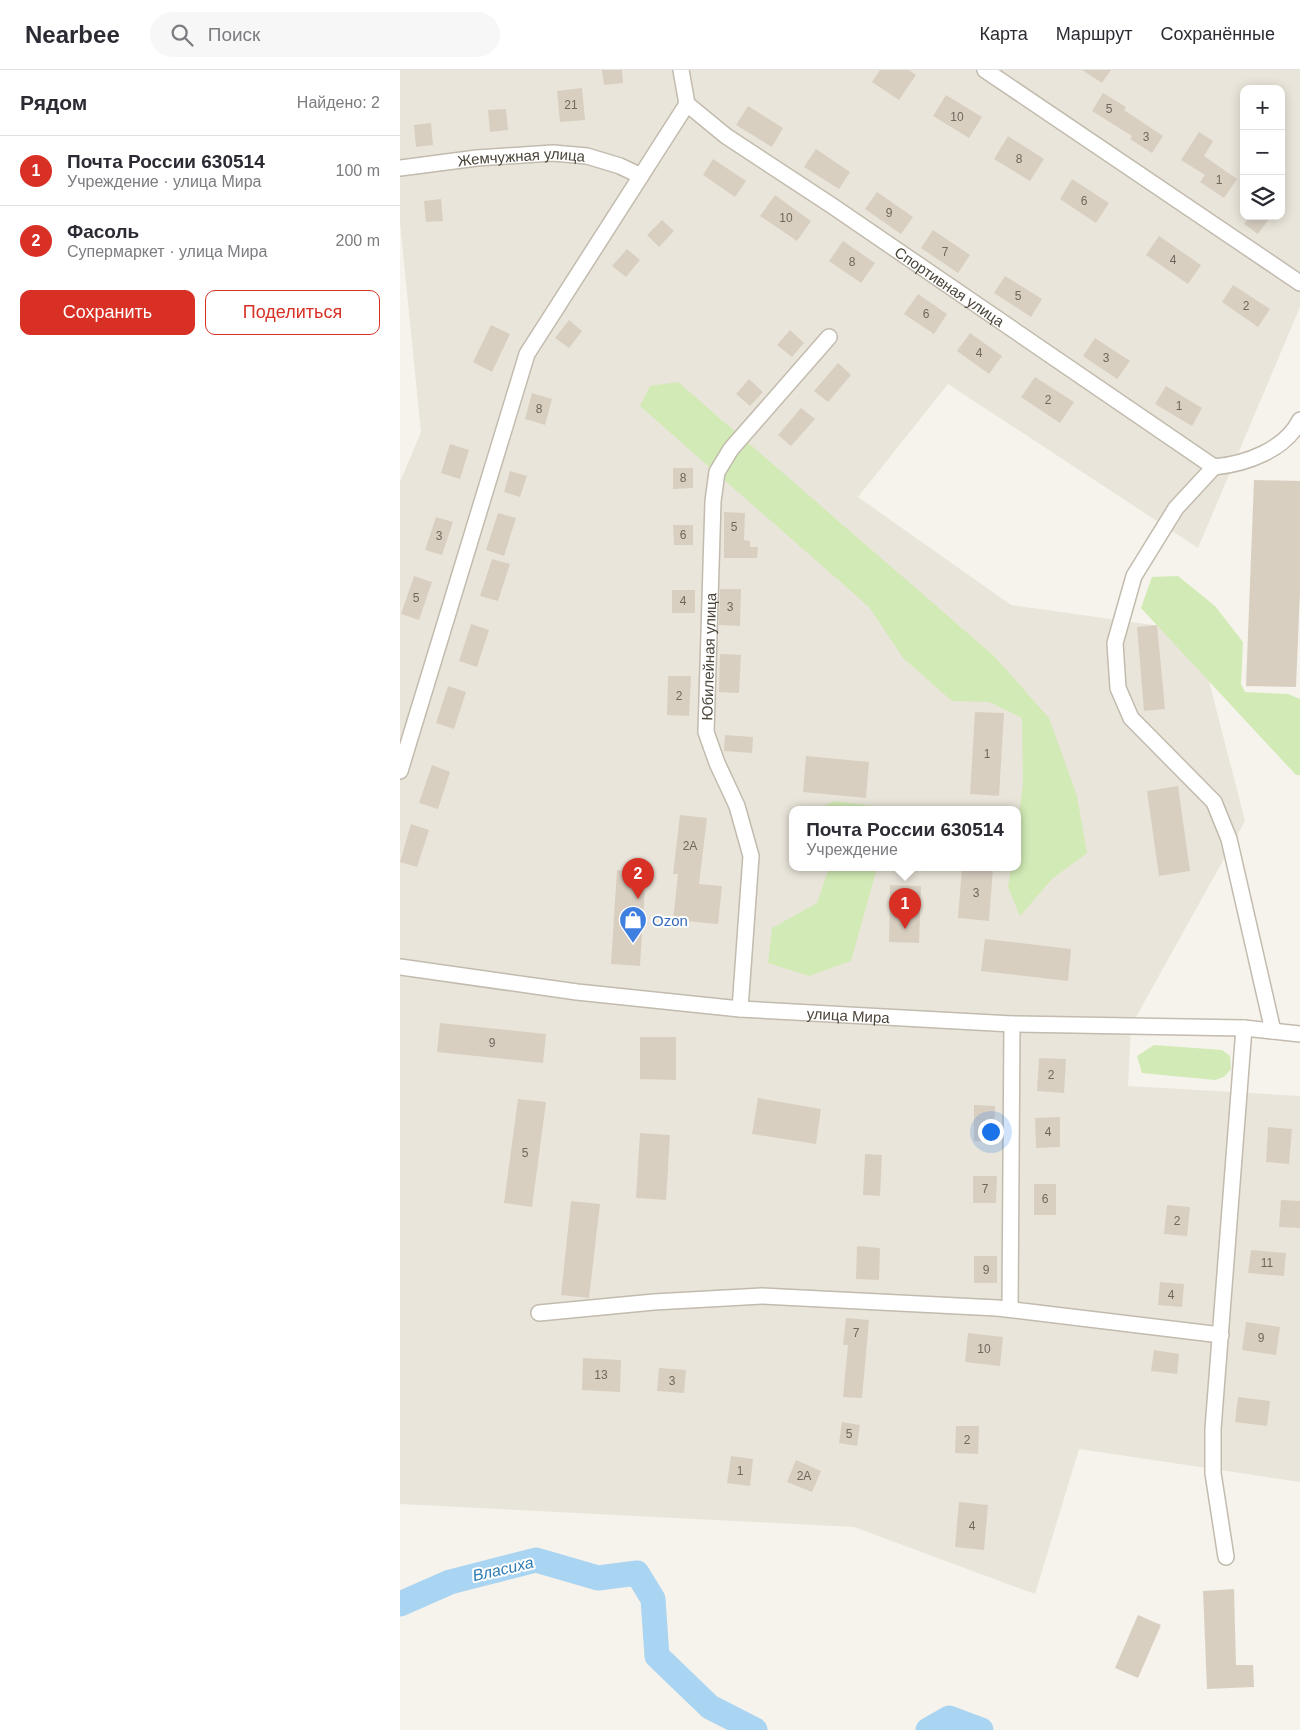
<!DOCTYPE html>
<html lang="ru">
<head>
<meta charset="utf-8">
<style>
	:root { --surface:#fff; --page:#f7f7f7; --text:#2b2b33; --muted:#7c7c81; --line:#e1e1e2; --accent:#d93025 }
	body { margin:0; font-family:Arial,sans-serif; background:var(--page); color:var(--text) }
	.controls { position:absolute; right:15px; top:15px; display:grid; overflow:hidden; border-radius:10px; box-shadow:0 2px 12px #0003 }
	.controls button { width:45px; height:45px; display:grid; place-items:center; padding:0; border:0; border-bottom:1px solid var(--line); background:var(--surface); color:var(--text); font:25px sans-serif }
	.you { position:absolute; left:590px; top:1061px; width:18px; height:18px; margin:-12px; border:4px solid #fff; border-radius:50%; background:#1a73e8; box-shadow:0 0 0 8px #1a73e833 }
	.badge { display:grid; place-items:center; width:32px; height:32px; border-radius:50%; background:var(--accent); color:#fff; font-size:16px; font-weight:700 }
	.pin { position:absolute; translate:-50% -41px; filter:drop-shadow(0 1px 2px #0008) }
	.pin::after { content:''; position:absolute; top:26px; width:18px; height:15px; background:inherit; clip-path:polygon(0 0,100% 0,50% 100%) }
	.popup { position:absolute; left:389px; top:736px; width:232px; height:65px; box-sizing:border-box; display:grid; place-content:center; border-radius:10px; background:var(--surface); filter:drop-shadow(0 1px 4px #0005); font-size:16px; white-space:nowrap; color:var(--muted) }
	.popup b { font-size:19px; color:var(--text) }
	.popup::after { content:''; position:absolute; left:50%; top:100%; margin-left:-10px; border:10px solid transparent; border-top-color:var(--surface) }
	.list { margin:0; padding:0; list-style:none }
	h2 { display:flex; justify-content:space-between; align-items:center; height:65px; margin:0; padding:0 20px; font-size:21px }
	h2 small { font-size:16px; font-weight:400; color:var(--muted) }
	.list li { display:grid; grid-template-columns:32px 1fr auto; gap:15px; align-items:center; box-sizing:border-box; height:70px; padding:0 20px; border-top:1px solid var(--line) }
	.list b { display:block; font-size:19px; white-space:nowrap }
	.list p { margin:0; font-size:16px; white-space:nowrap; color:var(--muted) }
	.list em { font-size:16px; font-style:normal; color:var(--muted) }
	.actions { display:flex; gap:10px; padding:15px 20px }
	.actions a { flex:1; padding:11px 0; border:1px solid var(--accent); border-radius:10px; text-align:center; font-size:18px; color:var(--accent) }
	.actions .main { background:var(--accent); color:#fff }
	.icon { flex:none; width:28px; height:28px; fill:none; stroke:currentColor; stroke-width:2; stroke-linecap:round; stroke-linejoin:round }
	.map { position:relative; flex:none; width:900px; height:1660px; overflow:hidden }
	header { display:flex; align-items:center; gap:30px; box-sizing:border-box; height:70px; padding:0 25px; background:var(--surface); border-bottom:1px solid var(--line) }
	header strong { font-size:24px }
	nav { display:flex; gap:28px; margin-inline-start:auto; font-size:18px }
	.search { width:350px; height:45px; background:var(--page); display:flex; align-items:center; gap:12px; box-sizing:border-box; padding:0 18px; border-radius:28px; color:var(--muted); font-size:19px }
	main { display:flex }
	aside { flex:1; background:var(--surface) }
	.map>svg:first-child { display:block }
	.residential { fill:#eae5da; fill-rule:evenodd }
	.green { fill:#d2eab5 }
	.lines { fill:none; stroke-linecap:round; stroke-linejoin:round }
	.river { stroke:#a9d4f2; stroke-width:25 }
	.building { fill:#d8cfc1 }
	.minor-casing { stroke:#c2bbae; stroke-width:18 }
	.minor { stroke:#fff; stroke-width:15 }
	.labels { text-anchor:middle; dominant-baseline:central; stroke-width:4; stroke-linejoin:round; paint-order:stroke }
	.number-label { font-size:12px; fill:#6e675b }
	.street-label { font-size:15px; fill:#4b4439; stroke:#fff }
	.shop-label { font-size:15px; fill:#366cbe; stroke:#fff; text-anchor:start }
	.water-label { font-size:16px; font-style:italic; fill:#2e7ab2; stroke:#fff }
</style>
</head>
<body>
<header>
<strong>Nearbee</strong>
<div class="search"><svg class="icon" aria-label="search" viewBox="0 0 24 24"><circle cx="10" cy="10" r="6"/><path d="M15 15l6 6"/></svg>Поиск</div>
<nav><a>Карта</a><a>Маршрут</a><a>Сохранённые</a></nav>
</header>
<main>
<aside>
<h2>Рядом<small>Найдено: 2</small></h2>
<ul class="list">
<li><span class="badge">1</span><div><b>Почта России 630514</b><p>Учреждение · улица Мира</p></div><em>100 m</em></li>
<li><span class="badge">2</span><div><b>Фасоль</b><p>Супермаркет · улица Мира</p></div><em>200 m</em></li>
</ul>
<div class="actions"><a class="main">Сохранить</a><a>Поделиться</a></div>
</aside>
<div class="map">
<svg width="900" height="1660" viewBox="0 0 900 1660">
	<rect width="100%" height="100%" fill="#f6f3ec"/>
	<!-- residential -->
	<path class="residential" d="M0,0h900v237l-102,241 -250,-164 -90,113 153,108 185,26 49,190 -114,205 -3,60 172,10v386l-221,-33 -44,145 -181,-67 -454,-23v-1022l21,-50 -21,-209zM844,19h37v127h-37zM392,740h226v58h-226z"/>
	<!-- green -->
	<g class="green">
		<polygon points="278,312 594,586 649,648 677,726 687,783 652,809 620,846 608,817 611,798 618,798 618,753 623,714 622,648 589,632 552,631 503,588 469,537 240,336 250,316"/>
		<polygon points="778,506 815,536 843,572 841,614 845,622 888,624 900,629 900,705 896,705 741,538 752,507"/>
		<polygon points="435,731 473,736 474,740 413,740"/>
		<polygon points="429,798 477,798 451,891 409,906 368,893 372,858 417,833"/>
		<polygon points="754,975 822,980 830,986 831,999 824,1007 815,1010 742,1003 737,986"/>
	</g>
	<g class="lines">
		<!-- river -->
		<g class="river">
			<polyline points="0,1534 50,1512 136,1490 198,1508 237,1503 253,1529 257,1586 310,1637 355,1660"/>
			<polyline points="528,1660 549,1648 581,1660"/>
		</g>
	</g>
	<!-- building -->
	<g class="building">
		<polygon points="202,0 222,0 223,13 204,15"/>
		<polygon points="480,0 509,0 516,5 499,30 472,12"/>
		<polygon points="682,0 711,0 702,13"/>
		<polygon points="182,18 185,50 160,52 157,21"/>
		<polygon points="703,23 726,37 724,40 763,66 752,83 730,69 732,66 692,41"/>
		<polygon points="546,25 582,47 569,68 533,46"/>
		<polygon points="348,36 383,58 372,77 336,55"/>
		<polygon points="106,39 108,60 90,62 88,40"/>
		<polygon points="31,53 33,75 16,77 14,55"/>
		<polygon points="799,62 813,71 804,86 837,109 824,128 800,112 805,105 781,90"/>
		<polygon points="608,66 644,89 630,111 594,89"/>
		<polygon points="416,79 450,102 439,119 404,97"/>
		<polygon points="313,89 346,111 335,127 303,105"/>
		<polygon points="672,109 709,133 696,153 660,129"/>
		<polygon points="477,122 513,147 501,164 465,139"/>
		<polygon points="375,125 411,151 397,171 360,146"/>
		<polygon points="41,129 43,151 26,152 24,131"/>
		<polygon points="850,146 871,146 858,164 844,154"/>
		<polygon points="262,150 274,161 259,177 247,165"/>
		<polygon points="533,160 570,185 558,203 521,178"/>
		<polygon points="759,166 801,195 788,214 746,185"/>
		<polygon points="443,171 475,193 461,213 429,191"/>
		<polygon points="227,179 240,190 226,207 212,196"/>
		<polygon points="605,206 642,229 631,247 594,223"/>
		<polygon points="833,215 870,239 858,257 822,232"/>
		<polygon points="518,224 547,244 534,264 504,244"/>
		<polygon points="169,250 182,261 169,278 155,268"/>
		<polygon points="91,255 110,264 92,302 73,292"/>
		<polygon points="390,260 404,273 392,287 377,275"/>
		<polygon points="570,263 602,286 589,304 557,281"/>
		<polygon points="695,268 730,291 717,309 683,286"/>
		<polygon points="438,293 451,305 428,332 414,321"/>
		<polygon points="635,307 674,332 660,353 621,327"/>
		<polygon points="349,309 363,322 350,336 336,324"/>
		<polygon points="766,316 802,338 792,356 755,334"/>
		<polygon points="132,323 152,329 145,355 125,349"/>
		<polygon points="401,338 415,349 391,376 378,365"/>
		<polygon points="50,374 69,380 60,409 41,403"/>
		<polygon points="273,398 293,398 293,418 273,419"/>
		<polygon points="110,401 127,406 120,427 104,422"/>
		<polygon points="854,410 900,411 900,521 896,617 846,616"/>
		<polygon points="324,442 345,443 344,470 350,471 350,477 358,477 357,488 324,488"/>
		<polygon points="98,443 116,448 104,486 86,480"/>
		<polygon points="36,447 53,452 42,485 25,480"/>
		<polygon points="273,455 293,455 293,475 274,475"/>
		<polygon points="92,489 110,494 98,531 80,526"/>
		<polygon points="14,506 32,512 19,550 1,544"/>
		<polygon points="320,519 341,519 340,556 319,555"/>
		<rect x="272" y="520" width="23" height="23"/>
		<polygon points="71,554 89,560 77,597 59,591"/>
		<polygon points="757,555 765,639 744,641 737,557"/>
		<polygon points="320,584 341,585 339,623 319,622"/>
		<polygon points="268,606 291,606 289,646 267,645"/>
		<polygon points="48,616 66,622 54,659 36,653"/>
		<polygon points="575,642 604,643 599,726 570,724"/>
		<polygon points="325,665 353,667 352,683 324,681"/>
		<polygon points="406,686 469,692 466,728 403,722"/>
		<polygon points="32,695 50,702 38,739 19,733"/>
		<polygon points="778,716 790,801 759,806 747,721"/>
		<polygon points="280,745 307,748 299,814 322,816 318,854 273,850 278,804 273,804"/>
		<polygon points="11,754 29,760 17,797 0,792"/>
		<polygon points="562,798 593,798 589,851 558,848"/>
		<polygon points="217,800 246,802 240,896 211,894"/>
		<polygon points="490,815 521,816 519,873 489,872"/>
		<polygon points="585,869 671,879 668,911 581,901"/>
		<polygon points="40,953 146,964 143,993 37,982"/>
		<polygon points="240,967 276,967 276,1010 240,1009"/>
		<polygon points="639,988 666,989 664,1023 637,1021"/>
		<polygon points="358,1028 421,1039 416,1074 352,1064"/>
		<polygon points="118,1029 146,1032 132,1137 104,1133"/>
		<polygon points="574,1035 595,1036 594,1072 574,1071"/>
		<polygon points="660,1047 660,1077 636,1078 635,1048"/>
		<polygon points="868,1057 892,1059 889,1094 866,1092"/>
		<polygon points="240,1063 270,1065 266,1130 236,1128"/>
		<polygon points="465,1084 482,1085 480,1126 463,1125"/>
		<polygon points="573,1106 597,1106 596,1133 573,1133"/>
		<rect x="634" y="1114" width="22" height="31"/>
		<polygon points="881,1130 900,1131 900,1158 879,1157"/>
		<polygon points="171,1131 200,1134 189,1228 161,1225"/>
		<polygon points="767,1135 790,1137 787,1166 764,1164"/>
		<polygon points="457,1176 480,1178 479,1210 456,1209"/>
		<polygon points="851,1180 886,1183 884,1206 848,1203"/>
		<rect x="574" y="1186" width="23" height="27"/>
		<polygon points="760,1212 784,1214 782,1237 758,1235"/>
		<polygon points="446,1248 469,1250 462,1328 443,1327 448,1275 443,1275"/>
		<polygon points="846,1252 880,1257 876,1285 842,1280"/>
		<polygon points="568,1263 603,1267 600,1296 565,1292"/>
		<polygon points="754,1280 779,1284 777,1304 751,1301"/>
		<polygon points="183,1288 221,1290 220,1322 182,1320"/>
		<polygon points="259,1298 286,1300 284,1323 257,1321"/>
		<polygon points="838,1327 870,1331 867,1356 835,1352"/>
		<polygon points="442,1352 460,1355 457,1376 439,1373"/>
		<polygon points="556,1356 579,1356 578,1384 555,1383"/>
		<polygon points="331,1386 353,1389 350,1416 327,1413"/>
		<polygon points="396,1390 421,1401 412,1422 387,1412"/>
		<polygon points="559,1432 588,1435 584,1480 555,1477"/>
		<polygon points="834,1519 836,1595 853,1595 854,1617 807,1619 803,1521"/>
		<polygon points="738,1545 761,1555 738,1608 715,1598"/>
	</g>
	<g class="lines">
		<defs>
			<g id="minor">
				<polyline points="585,0 900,213"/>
				<path id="s1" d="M287,34l39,32 105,69 383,262"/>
				<path id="s2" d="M0,98l77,-10 76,-5 34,3 33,10 21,10"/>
				<polyline points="0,701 127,284 287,34 281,0"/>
				<path id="s3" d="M0,897l177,25 163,17 272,15 232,4 56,6"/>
				<path id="s4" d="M340,939l11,-153 -14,-50 -20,-43 -11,-31 7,-231 4,-29 14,-23 98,-112"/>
				<path d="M873,961l-44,-192 -15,-37 -83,-84 -13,-30 -3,-45 19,-67 42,-68 38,-41c32,-3 71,-17 86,-47"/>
				<polyline points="610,1239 612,954"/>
				<polyline points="139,1243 254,1232 362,1226 597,1238 821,1265"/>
				<polyline points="826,1487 813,1403 813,1359 844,958"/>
			</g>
		</defs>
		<!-- minor casing -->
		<use href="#minor" class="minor-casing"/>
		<!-- minor -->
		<use href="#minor" class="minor"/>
	</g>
	<!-- icons -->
	<defs>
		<symbol id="shop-pin" viewBox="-11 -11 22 30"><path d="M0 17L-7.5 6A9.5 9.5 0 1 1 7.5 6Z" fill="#3f7fe0" stroke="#fff"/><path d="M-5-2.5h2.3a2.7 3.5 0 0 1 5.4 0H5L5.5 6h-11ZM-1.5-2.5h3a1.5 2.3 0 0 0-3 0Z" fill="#fff"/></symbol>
	</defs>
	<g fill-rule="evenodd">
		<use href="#shop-pin" x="217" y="834" width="32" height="43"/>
	</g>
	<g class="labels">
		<!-- number labels -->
		<g class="number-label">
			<text x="171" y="35">21</text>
			<text x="709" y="39">5</text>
			<text x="557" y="47">10</text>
			<text x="746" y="67">3</text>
			<text x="619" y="89">8</text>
			<text x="819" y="110">1</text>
			<text x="684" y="131">6</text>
			<text x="489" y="143">9</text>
			<text x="386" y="148">10</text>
			<text x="545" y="182">7</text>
			<text x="773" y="190">4</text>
			<text x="452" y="192">8</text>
			<text x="618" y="226">5</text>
			<text x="846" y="236">2</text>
			<text x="526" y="244">6</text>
			<text x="579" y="283">4</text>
			<text x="706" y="288">3</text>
			<text x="648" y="330">2</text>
			<text x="779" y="336">1</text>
			<text x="139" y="339">8</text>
			<text x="283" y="408">8</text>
			<text x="334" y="457">5</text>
			<text x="283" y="465">6</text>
			<text x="39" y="466">3</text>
			<text x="16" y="528">5</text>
			<text x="283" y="531">4</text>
			<text x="330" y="537">3</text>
			<text x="279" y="626">2</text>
			<text x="587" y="684">1</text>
			<text x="290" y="776">2А</text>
			<text x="576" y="823">3</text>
			<text x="92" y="973">9</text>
			<text x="651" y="1005">2</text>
			<text x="648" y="1062">4</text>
			<text x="125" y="1083">5</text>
			<text x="585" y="1119">7</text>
			<text x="645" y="1129">6</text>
			<text x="777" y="1151">2</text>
			<text x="867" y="1193">11</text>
			<text x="586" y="1200">9</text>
			<text x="771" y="1225">4</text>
			<text x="456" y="1263">7</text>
			<text x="861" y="1268">9</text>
			<text x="584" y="1279">10</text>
			<text x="201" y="1305">13</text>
			<text x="272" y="1311">3</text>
			<text x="449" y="1364">5</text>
			<text x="567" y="1370">2</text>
			<text x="340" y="1401">1</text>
			<text x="404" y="1406">2А</text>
			<text x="572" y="1456">4</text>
		</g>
		<!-- street labels -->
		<g class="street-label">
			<text stroke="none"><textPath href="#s2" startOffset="122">Жемчужная улица</textPath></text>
			<text stroke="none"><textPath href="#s1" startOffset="320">Спортивная улица</textPath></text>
			<text stroke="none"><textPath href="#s4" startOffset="361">Юбилейная улица</textPath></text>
			<text stroke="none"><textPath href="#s3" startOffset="451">улица Мира</textPath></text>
		</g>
		<!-- shop labels -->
		<g class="shop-label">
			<text x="252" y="850">Ozon</text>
		</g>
		<!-- water labels -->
		<g class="water-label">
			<text transform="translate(103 1499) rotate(-13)">Власиха</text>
		</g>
	</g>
</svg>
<div class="controls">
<button>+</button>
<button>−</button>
<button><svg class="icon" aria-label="layers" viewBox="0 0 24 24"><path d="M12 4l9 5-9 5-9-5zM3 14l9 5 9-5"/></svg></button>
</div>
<div class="you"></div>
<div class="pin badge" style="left:505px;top:859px">1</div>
<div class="popup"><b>Почта России 630514</b>Учреждение</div>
<div class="pin badge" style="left:238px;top:829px">2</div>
</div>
</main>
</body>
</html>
